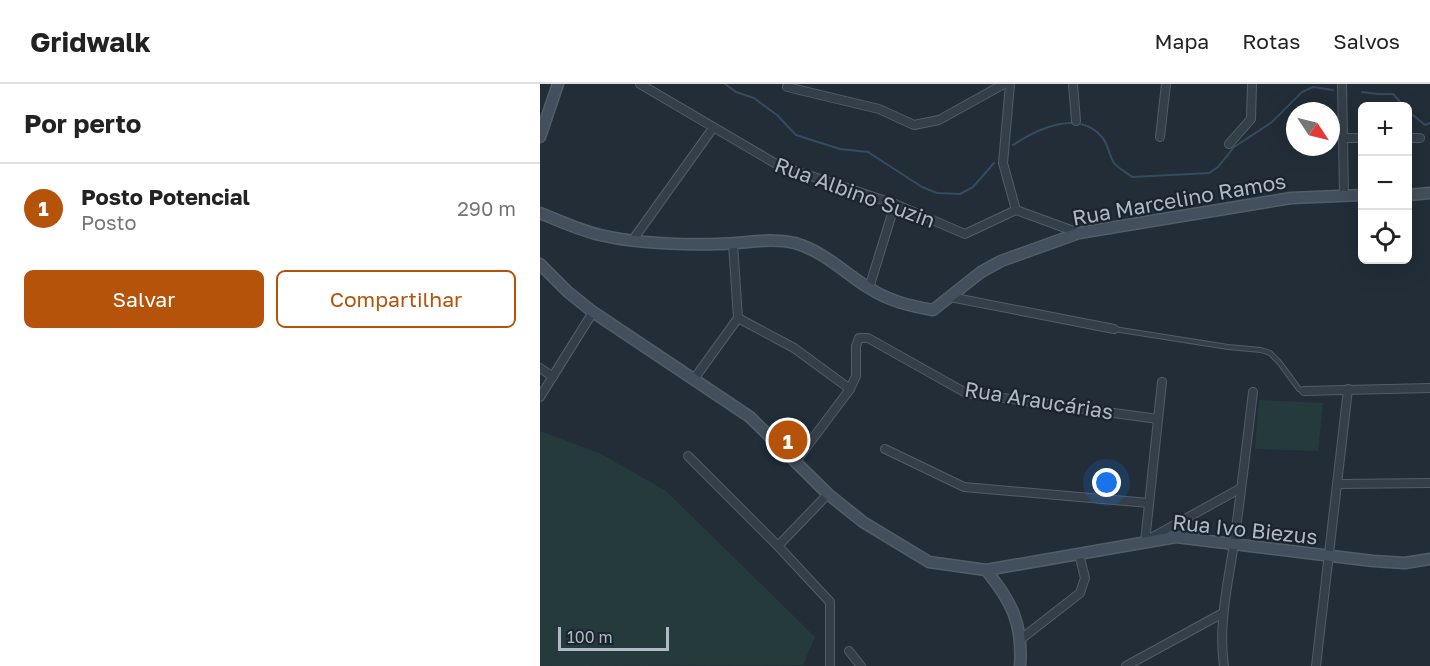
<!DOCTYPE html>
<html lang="pt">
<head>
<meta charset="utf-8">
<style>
	:root { --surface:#fff; --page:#f6f6f6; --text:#222; --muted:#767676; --line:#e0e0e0; --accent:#b45309 }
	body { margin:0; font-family:"Golos Text",sans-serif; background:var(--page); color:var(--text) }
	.controls { position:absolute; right:18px; top:18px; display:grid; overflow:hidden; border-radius:9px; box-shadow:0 6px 24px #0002 }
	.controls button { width:54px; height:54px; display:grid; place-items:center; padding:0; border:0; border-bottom:2px solid var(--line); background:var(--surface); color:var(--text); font:30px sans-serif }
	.compass { position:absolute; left:746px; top:18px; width:54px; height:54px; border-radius:50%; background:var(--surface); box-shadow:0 6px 24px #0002; rotate:125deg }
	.scale { position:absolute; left:18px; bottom:15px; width:111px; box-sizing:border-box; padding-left:6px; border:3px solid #b0bac5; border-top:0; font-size:16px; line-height:21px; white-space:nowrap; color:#b0bac5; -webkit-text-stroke:4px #1b242e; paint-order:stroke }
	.you { position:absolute; left:567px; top:399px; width:21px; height:21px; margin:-15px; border:4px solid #fff; border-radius:50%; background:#1a73e8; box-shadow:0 0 0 9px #1a73e833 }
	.badge { display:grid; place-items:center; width:39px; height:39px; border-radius:50%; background:var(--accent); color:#fff; font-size:20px; font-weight:700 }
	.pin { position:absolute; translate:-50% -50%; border:3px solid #fff; box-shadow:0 2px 6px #0006 }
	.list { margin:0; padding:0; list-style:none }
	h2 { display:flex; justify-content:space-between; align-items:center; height:78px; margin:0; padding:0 24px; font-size:26px }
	h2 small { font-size:20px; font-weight:400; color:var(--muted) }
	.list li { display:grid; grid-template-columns:39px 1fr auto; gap:18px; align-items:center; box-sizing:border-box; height:90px; padding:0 24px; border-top:2px solid var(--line) }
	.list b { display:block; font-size:22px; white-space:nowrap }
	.list p { margin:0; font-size:20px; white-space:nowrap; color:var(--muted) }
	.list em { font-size:20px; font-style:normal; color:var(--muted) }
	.actions { display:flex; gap:12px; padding:18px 24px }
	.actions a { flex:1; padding:14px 0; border:2px solid var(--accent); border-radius:9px; text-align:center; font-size:21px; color:var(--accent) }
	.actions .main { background:var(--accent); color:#fff }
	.icon { flex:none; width:33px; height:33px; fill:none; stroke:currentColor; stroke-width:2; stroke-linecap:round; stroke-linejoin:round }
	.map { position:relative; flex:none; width:890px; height:582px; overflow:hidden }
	header { display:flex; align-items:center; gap:36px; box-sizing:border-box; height:84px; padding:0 30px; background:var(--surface); border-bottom:2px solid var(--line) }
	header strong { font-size:28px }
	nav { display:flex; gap:33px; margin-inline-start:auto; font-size:21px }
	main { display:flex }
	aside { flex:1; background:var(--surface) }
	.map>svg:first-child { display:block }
	.green { fill:#253b3b }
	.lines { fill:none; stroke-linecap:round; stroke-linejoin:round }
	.stream { stroke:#364a60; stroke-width:2 }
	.lane-casing { stroke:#535d67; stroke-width:6 }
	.street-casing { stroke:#535d67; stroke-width:10 }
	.secondary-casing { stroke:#535d67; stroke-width:13 }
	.lane { stroke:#353f49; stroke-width:4 }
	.street { stroke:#353f49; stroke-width:8 }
	.secondary { stroke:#434f5c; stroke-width:10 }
	.labels { text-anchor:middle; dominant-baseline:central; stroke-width:4.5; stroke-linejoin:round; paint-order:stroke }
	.street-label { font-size:21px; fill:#b0bac5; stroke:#1b242e }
</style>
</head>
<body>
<header>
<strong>Gridwalk</strong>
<nav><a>Mapa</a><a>Rotas</a><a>Salvos</a></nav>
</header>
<main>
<aside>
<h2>Por perto<small></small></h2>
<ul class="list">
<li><span class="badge">1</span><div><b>Posto Potencial</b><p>Posto</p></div><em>290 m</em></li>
</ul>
<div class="actions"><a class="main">Salvar</a><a>Compartilhar</a></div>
</aside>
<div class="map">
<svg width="890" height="582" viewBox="0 0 890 582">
	<rect width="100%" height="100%" fill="#222d38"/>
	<!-- green -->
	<g class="green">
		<polygon points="719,316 783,319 778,367 715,365"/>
		<polygon points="0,347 61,370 126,407 275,553 263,581 0,582"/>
	</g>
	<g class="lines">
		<!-- stream -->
		<g class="stream">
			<polyline points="185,0 196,8 214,14 237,31 256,51 300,65 328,68 382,103 397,109 420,110 433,103 454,79"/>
			<polyline points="822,8 838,10 853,10 864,22"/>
			<polyline points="868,27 885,41 890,39"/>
			<path d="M473,61c24,-16 65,-36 89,-8 6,7 7,18 12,26 4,5 13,10 18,14l77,-4 9,-6 16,-20 38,-25 30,-30 11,-5 20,3"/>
		</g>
		<defs>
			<polyline id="lane" points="574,245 688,263 721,266 730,269 739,278 759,305 763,307"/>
			<g id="street">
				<polyline points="100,0 238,81 355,120 425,150 476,126 539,149"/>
				<polyline points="470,0 463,79 476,126"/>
				<polyline points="533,0 536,37"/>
				<polyline points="802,0 804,111"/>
				<polyline points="247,3 339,25 374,41 399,36 464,0"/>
				<polyline points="620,53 626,0"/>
				<polyline points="803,54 822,54"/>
				<polyline points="868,54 880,54"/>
				<polyline points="689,60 711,35 712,0"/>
				<polyline points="92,157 173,44"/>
				<polyline points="329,204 355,120"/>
				<polyline points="410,213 574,245"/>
				<polyline points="198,234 254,264 310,305"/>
				<polyline points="0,284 13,293"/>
				<polyline points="154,295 198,234 193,160"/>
				<polyline points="764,307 890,304"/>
				<polyline points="0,313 53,228"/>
				<polyline points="345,365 424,403 609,419"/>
				<polyline points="148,372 238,462 290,518 290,582"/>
				<polyline points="256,377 310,305 316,292 316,262 319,254 328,254 426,309 618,335"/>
				<polyline points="797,400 890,399"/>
				<polyline points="609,455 701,404"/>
				<polyline points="605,458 622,298"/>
				<polyline points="238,462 288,410"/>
				<polyline points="481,555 540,509 545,494 539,470"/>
				<polyline points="309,567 321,582"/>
				<polyline points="586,582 683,529"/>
				<path d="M684,582c-6,-42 4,-82 10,-123 7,-50 13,-101 19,-151"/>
				<polyline points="776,582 808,305"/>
			</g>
			<g id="secondary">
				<polyline points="0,53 18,0"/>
				<polyline points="868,111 890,109"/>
				<path d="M0,129c20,8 39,17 60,22 39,9 78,10 118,9 26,0 51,-7 77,-1 28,8 50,30 74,45 20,13 41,18 64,22l48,-38 20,-11 78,-28 212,-35 71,-3"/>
				<polyline points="0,180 28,208 53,228 210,333 288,410 323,438 389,478 446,486 636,453 833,477 865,479 890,475"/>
				<path d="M446,486c26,32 37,54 34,96"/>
			</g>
		</defs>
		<!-- lane casing -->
		<use href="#lane" class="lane-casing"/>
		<!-- street casing -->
		<use href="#street" class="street-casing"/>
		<!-- secondary casing -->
		<use href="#secondary" class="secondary-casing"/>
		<!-- lane -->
		<use href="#lane" class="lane"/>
		<!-- street -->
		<use href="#street" class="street"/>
		<!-- secondary -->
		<use href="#secondary" class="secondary"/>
	</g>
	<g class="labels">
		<!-- street labels -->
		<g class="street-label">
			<text transform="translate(315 108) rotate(20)">Rua Albino Suzin</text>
			<text transform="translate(639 115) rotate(-10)">Rua Marcelino Ramos</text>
			<text transform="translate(499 316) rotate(9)">Rua Araucárias</text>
			<text transform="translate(705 445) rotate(6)">Rua Ivo Biezus</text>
		</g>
	</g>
</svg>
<div class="controls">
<button>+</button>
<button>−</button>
<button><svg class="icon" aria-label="locate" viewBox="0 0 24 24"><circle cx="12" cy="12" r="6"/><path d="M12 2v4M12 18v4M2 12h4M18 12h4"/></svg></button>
</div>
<svg class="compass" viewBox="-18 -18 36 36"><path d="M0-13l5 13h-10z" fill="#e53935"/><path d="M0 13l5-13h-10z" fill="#767676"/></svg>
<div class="scale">100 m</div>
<div class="you"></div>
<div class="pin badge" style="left:248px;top:356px">1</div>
</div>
</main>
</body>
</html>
